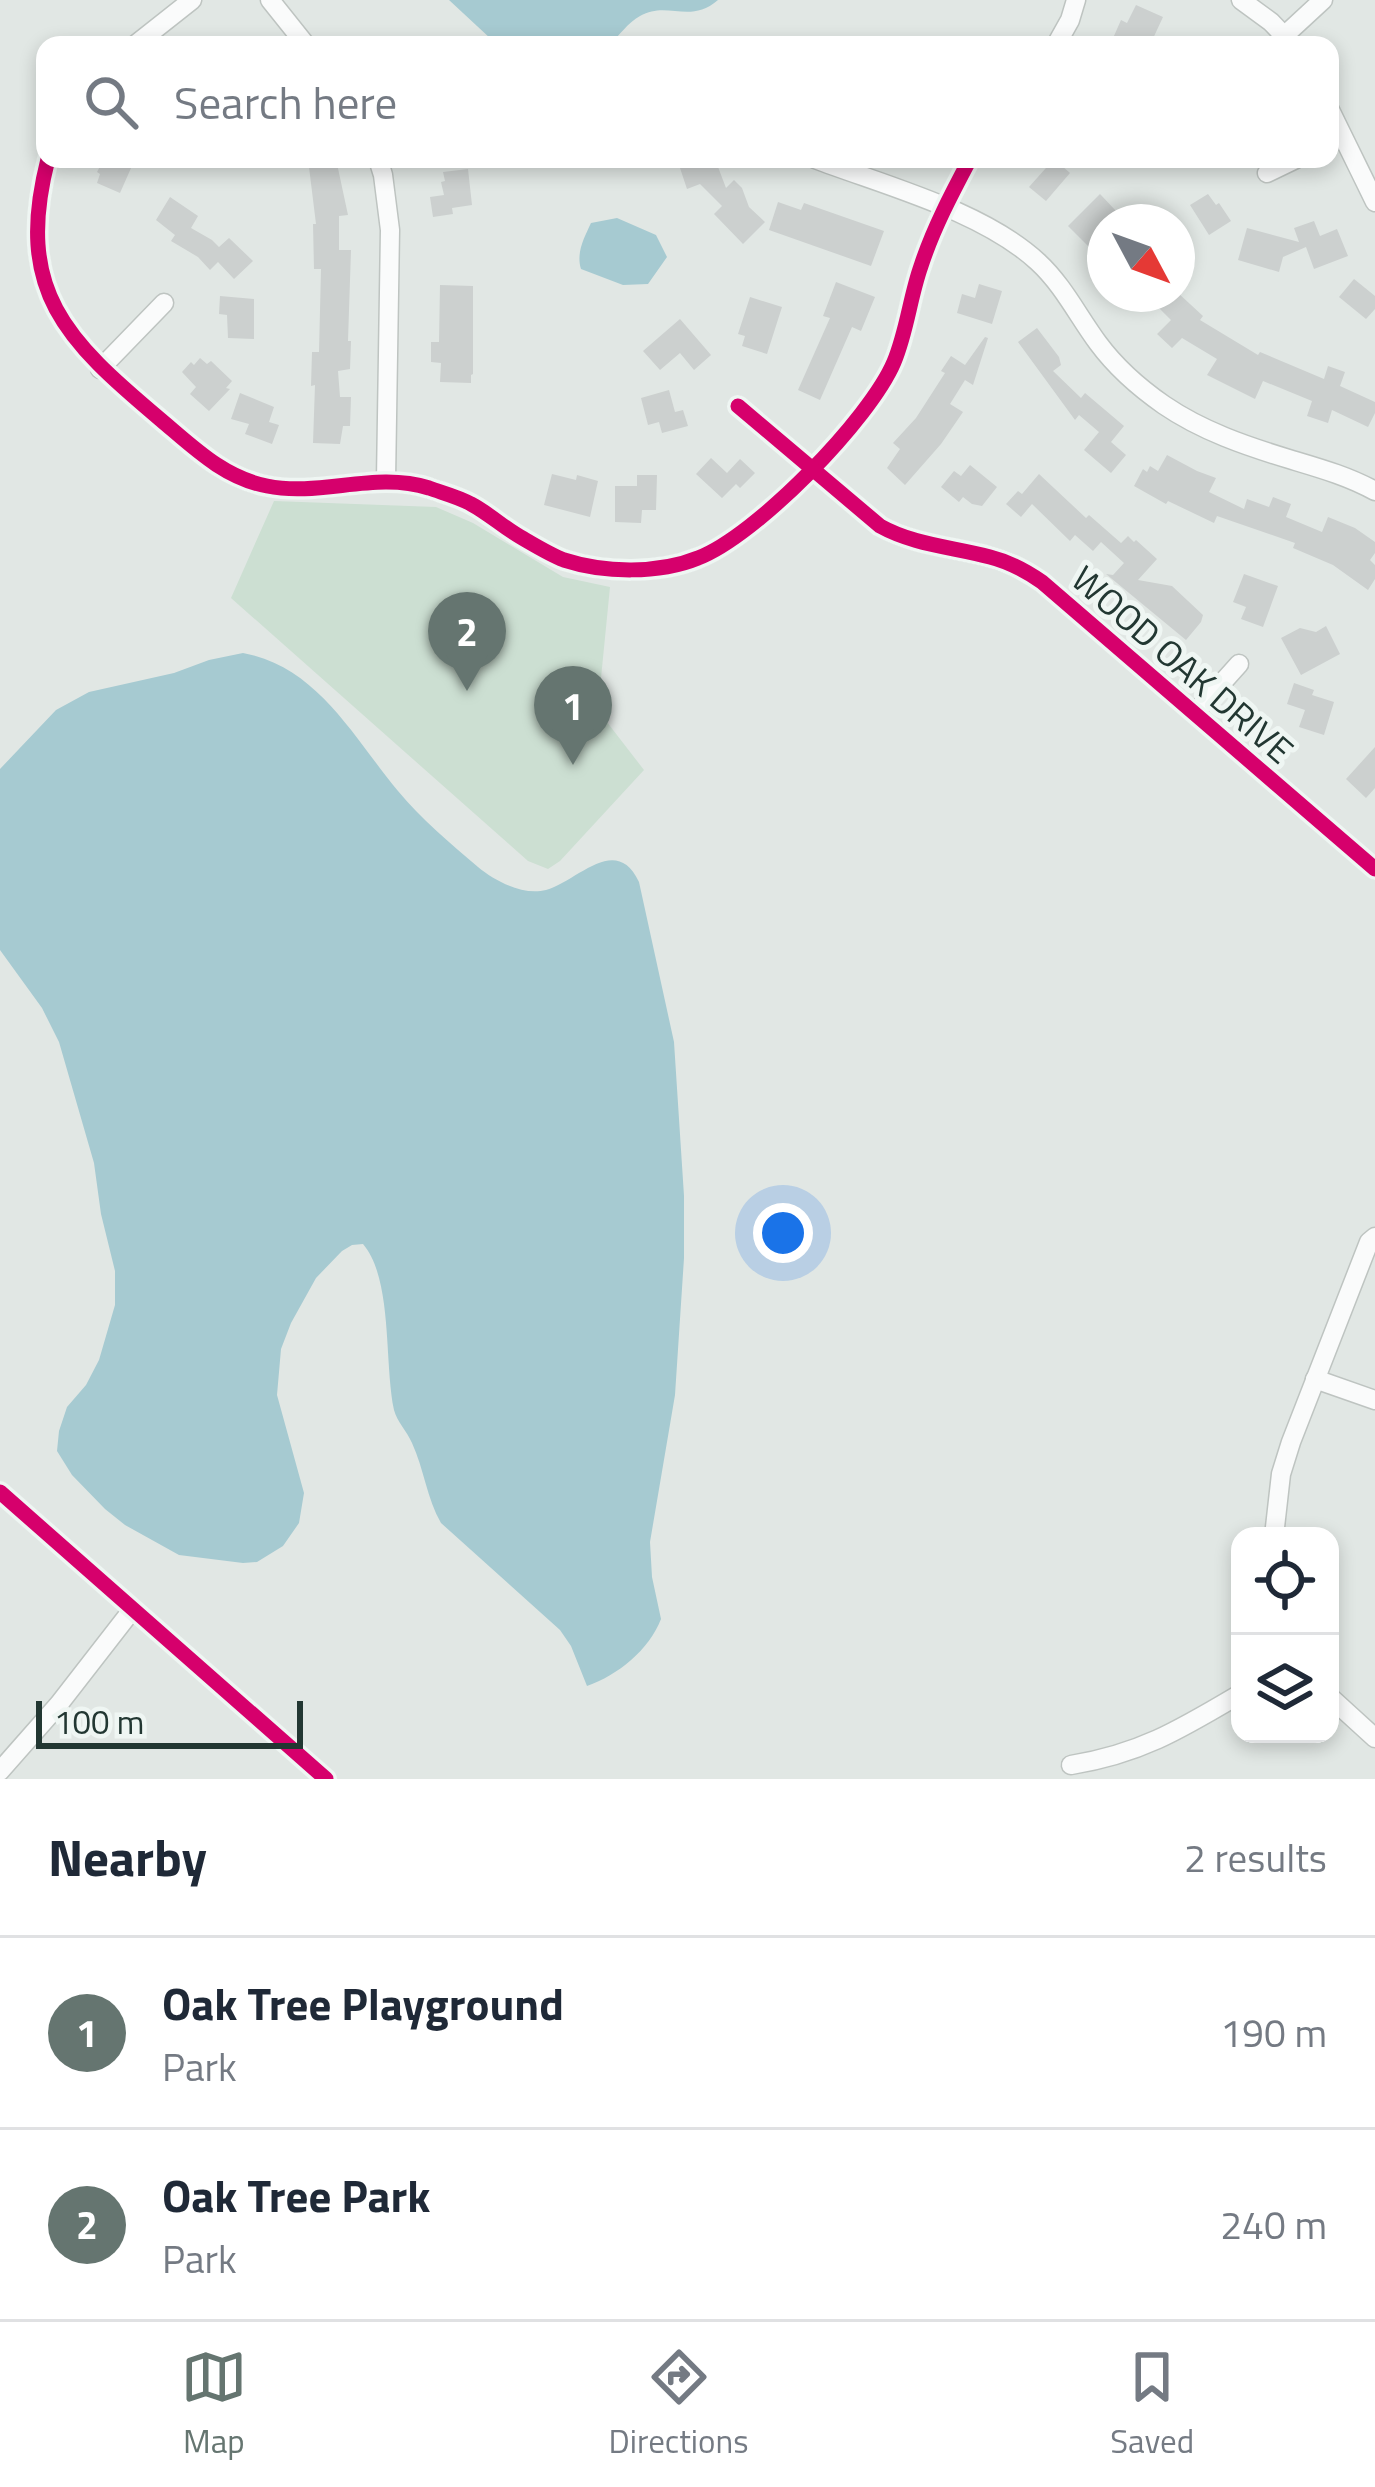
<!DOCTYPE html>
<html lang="en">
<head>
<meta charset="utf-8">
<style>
	:root { --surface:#fff; --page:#f2f2f3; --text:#1f2937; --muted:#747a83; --line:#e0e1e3; --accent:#657570 }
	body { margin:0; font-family:"Titillium Web",sans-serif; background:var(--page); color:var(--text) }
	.controls { position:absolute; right:36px; bottom:36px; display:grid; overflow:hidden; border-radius:24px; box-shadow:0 6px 18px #0003 }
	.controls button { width:108px; height:108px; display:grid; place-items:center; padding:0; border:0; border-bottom:3px solid var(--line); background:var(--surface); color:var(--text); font:60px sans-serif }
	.compass { position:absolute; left:1087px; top:204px; width:108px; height:108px; border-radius:50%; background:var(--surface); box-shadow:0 6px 18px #0003; rotate:131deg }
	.scale { position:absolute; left:36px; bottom:30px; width:267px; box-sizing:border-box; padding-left:12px; border:6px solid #223732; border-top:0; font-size:33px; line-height:42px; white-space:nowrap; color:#223732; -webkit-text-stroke:9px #eff6f3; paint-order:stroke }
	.you { position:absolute; left:783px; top:1233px; width:42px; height:42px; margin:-30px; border:9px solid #fff; border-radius:50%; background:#1a73e8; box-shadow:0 0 0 18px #1a73e833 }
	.badge { display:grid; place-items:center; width:78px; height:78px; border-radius:50%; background:var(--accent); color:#fff; font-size:39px; font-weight:700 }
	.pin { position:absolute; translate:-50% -99px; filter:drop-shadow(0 3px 6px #0008) }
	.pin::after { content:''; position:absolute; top:63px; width:42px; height:36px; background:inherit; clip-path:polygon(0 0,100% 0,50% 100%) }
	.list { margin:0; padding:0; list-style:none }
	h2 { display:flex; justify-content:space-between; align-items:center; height:156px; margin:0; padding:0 48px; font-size:51px }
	h2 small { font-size:39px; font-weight:400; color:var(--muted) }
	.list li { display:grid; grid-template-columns:78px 1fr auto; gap:36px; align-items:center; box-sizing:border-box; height:192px; padding:0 48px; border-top:3px solid var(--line) }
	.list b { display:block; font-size:45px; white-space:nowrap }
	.list p { margin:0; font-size:39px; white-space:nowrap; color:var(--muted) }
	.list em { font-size:39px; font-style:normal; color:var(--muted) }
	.icon { flex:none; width:66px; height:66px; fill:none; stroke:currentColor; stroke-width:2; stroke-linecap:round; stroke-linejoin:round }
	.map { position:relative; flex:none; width:1375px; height:1779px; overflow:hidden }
	.search { position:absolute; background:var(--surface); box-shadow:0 6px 18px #0003; left:36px; right:36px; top:36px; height:132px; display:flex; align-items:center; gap:30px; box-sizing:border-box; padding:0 42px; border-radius:24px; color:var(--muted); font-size:45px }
	.sheet { height:540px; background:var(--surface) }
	nav { display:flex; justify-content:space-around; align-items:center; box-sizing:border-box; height:168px; border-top:3px solid var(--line); background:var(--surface); font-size:33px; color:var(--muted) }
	nav a { display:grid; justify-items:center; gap:6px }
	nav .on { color:var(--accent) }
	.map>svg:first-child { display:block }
	.green { fill:#ccdfd2 }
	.water { fill:#a6cad1 }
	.building { fill:#ccd0cf }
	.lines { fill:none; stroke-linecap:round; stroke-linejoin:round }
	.minor-casing { stroke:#bec4c1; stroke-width:21 }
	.minor { stroke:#fafbfb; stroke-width:18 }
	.cycleway-casing { stroke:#eff6f3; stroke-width:22 }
	.cycleway { stroke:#d6006c; stroke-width:15 }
	.labels { text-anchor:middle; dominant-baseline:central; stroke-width:10; stroke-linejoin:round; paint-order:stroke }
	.street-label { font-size:36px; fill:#223732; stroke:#eff6f3 }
</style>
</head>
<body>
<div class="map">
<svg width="1375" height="1779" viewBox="0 0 1375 1779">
	<rect width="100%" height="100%" fill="#e1e7e4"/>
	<!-- green -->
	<polygon class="green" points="274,501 436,507 473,523 563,577 610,587 601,678 593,704 644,770 560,861 548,869 528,861 231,598"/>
	<!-- water -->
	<g class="water">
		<path d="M449,0h269c-29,25 -50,0 -78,16 -12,7 -21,19 -30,29h-106l-13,-6z"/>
		<path d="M617,218l39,17 11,22 -19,27 -25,1 -42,-16c-5,-16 3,-31 10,-46z"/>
		<path d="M243,653c75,14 110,84 155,138 23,28 52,52 80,76 17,14 45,29 68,23 32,-9 70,-57 93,-8l35,160 10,154v62l-9,137 -25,147 2,35 9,42c-12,31 -43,56 -74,67l-16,-40 -11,-16 -119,-107c-14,-24 -17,-54 -29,-80 -5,-12 -15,-21 -18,-33 -10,-47 -1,-131 -31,-166l-11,1 -10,6 -26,27 -25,45 -10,26 -4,46 27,98 -5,30 -16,23 -26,16 -14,1 -64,-8 -54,-30 -20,-16 -33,-34 -15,-24 2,-20 8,-24 19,-22 13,-25 16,-55v-34l-14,-57 -7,-51 -35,-121 -17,-34 -42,-58v-181l56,-59 33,-18 85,-19 35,-13z"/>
	</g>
	<!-- building -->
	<g class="building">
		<polygon points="1136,5 1163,17 1150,45 1110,45 1121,20 1127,23"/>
		<polygon points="104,159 135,159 120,193 97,183 100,174 97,172"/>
		<polygon points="308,159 336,159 348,215 339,216 339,250 351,250 348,341 351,341 350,369 338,371 340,397 351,397 350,426 343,426 340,444 313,443 315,385 311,386 312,352 319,352 321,269 314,269 313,224 316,224"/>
		<polygon points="677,159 715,159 726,188 734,180 742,188 749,207 765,222 743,244 714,214 722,206 700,184 687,189"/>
		<polygon points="1054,159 1070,173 1046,201 1029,187"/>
		<polygon points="468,169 472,205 452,208 453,214 433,217 430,197 444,195 441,182 445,181 443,172"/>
		<polygon points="1100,194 1116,211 1105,222 1105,238 1092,250 1068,226"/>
		<polygon points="1208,194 1216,205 1219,203 1231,221 1209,235 1190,205"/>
		<polygon points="170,197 198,216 191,228 212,240 219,247 229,238 253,261 234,279 218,262 210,270 198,257 171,241 175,235 156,220"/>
		<polygon points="778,202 801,210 804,203 884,231 871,266 769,230"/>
		<polygon points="1314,221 1320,236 1337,229 1348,256 1314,269 1306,247 1283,257 1279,272 1238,260 1247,228 1299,242 1294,228"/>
		<polygon points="1354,279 1375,296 1375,309 1366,319 1339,297"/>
		<polygon points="836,282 875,297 861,331 852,327 820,400 798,390 830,318 823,316"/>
		<polygon points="979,284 1002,291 992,324 957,313 962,294 975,298"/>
		<polygon points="440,285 473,286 473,374 471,375 471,383 440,382 441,363 431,362 431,342 439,342"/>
		<polygon points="1177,292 1203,316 1200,320 1258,355 1260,352 1324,379 1328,366 1345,372 1340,386 1375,402 1375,413 1368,427 1332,410 1328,423 1307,416 1312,401 1263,381 1255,399 1207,375 1217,359 1182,338 1172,348 1157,334 1171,320 1158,307 1171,294 1177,294"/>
		<polygon points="220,296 254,299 254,339 228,338 227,315 219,314"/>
		<polygon points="750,297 782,307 767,354 742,346 745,336 738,334"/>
		<polygon points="680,319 711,355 694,370 680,353 660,370 643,351"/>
		<polygon points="1037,328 1059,357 1061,365 1053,371 1081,398 1085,393 1124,426 1111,442 1126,455 1111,473 1084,450 1099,432 1079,415 1075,420 1018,342"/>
		<polygon points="985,337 988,338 973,385 965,380 950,404 963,412 941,444 905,485 887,468 900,449 893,443 916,418 945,373 941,371 951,356 965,365"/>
		<polygon points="200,358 207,364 211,361 232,381 226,388 230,389 209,411 190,394 196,387 182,372 191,362 194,365"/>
		<polygon points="669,390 675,412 683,410 688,426 662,433 659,422 648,425 641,398"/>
		<polygon points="240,393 274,407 269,422 279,425 272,444 245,434 249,424 231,419"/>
		<polygon points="1167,455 1197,471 1216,478 1209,492 1244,509 1247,499 1269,507 1273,497 1291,504 1286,517 1322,532 1328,517 1355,528 1375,542 1375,553 1370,560 1375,565 1375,579 1368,590 1333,565 1293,548 1295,543 1217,516 1214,523 1168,501 1166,504 1134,486 1143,469 1147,472 1150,466 1158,471"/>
		<polygon points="711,458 727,473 740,459 755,473 740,488 736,484 722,498 696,474"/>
		<polygon points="970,465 997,487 982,506 972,504 963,497 959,502 941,487 954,471 961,476"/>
		<polygon points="552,474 576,480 577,475 598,481 590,517 544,505"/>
		<polygon points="1039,474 1086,518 1089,515 1121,543 1128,536 1134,542 1136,540 1157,559 1138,580 1172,586 1203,615 1201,622 1186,640 1106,574 1113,575 1124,563 1101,542 1093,551 1075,535 1070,541 1032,504 1021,517 1006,504 1018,491 1022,494"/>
		<polygon points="637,475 657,475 656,510 642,510 641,523 615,522 615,486 637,486"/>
		<polygon points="1244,574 1278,586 1263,627 1241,619 1246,607 1233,602"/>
		<polygon points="1326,626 1340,654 1301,675 1281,638 1300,628 1316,632"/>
		<polygon points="1294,683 1314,690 1312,695 1334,702 1324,735 1299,727 1305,710 1287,704"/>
		<polygon points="1375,747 1375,788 1366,798 1346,779"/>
	</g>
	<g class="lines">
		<defs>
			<g id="minor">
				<polyline points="270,0 306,45"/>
				<polyline points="1241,0 1271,22 1293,45"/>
				<polyline points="1284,36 1323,0"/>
				<polyline points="135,45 192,0"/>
				<polyline points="1056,45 1070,20 1076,0"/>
				<polyline points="1330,110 1375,202"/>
				<path d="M48,159c-34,132 18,181 113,261 32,27 63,58 106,66 54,11 108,-15 162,2 14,5 30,9 42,16 19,10 34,25 53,35 12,7 27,16 40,21 40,13 95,14 134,-2 58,-22 172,-139 196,-196 13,-31 16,-65 27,-96 12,-37 31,-73 49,-107"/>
				<polyline points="378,159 383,175 390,230 386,480"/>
				<path d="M815,159c71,27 168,52 223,103 25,23 40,54 60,81 17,23 43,46 66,62 38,26 82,41 125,54 30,9 59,17 86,32"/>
				<polyline points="1267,173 1296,159"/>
				<polyline points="100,369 164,303"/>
				<path d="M738,406l142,120c34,19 73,21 110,31 20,5 36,14 52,25l333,287"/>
				<polyline points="1195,713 1239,664"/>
				<polyline points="1315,1379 1375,1400"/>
				<polyline points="0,1492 326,1779"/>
				<polyline points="1274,1536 1281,1474 1291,1442 1369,1242 1375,1237"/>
				<polyline points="1330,1697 1375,1738"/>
				<path d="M1071,1765c69,-11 110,-36 169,-71"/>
				<polyline points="0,1771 59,1704 132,1610"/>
			</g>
		</defs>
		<!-- minor casing -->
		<use href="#minor" class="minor-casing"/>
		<!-- minor -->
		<use href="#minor" class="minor"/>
		<defs>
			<g id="cycleway">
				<path d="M48,159c-34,132 18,181 113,261 32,27 63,58 106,66 54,11 108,-15 162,2 14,5 30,9 42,16 19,10 34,25 53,35 12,7 27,16 40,21 40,13 95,14 134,-2 58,-22 172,-139 196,-196 13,-31 16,-65 27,-96 12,-37 31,-73 49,-107"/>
				<path d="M738,406l142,120c34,19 73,21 110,31 20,5 36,14 52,25l333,287"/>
				<polyline points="0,1492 326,1779"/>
			</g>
		</defs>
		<!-- cycleway casing -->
		<use href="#cycleway" class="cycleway-casing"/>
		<!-- cycleway -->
		<use href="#cycleway" class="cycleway"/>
	</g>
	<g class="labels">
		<!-- street labels -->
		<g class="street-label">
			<text transform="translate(1183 664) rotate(41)">WOOD OAK DRIVE</text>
		</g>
	</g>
</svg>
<div class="controls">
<button><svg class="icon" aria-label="locate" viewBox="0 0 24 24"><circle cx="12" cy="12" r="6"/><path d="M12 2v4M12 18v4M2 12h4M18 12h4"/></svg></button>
<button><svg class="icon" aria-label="layers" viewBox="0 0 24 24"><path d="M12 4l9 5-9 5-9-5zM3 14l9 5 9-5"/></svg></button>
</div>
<svg class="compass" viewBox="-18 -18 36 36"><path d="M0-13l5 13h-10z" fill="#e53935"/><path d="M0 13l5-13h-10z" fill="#747a83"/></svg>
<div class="scale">100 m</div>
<div class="you"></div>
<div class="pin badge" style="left:573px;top:765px">1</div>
<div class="pin badge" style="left:467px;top:691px">2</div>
<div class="search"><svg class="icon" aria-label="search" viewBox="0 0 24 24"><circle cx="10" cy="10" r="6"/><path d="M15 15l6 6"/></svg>Search here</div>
</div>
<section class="sheet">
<h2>Nearby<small>2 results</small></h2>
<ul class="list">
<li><span class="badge">1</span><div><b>Oak Tree Playground</b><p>Park</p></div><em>190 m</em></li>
<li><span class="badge">2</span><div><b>Oak Tree Park</b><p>Park</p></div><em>240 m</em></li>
</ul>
</section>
<nav>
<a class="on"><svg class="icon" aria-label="map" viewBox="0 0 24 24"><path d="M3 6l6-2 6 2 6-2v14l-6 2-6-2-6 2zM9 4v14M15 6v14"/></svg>Map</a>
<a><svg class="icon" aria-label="directions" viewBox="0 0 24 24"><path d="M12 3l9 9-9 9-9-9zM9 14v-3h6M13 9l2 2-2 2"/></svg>Directions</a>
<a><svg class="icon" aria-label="saved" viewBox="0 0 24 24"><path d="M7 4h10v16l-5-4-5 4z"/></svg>Saved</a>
</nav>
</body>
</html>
